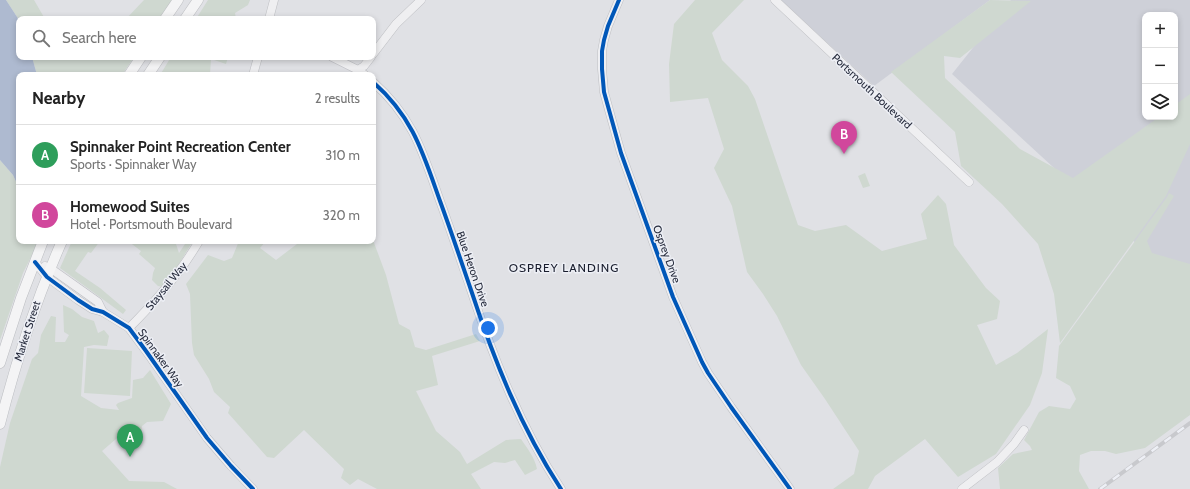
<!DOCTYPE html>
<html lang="en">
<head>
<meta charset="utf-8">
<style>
	:root { --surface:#fff; --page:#f6f6f6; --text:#222; --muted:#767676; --line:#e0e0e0; --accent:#1a73e8 }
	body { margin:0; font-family:Cabin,sans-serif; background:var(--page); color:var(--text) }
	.controls { position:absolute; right:12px; top:12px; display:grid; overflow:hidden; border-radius:8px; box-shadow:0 2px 6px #0003 }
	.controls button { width:36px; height:36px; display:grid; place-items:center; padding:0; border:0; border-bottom:1px solid var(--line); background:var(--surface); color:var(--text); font:20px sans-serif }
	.you { position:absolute; left:488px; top:328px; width:14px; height:14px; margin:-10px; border:3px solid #fff; border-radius:50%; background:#1a73e8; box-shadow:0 0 0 6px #1a73e833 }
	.badge { display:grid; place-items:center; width:26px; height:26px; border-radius:50%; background:var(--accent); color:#fff; font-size:13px; font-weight:700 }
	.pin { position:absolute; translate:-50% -33px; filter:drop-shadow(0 1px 2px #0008) }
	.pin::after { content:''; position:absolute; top:21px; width:14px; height:12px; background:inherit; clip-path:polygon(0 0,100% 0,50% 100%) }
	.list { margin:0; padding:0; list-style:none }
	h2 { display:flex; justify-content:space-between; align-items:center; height:52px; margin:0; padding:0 16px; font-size:17px }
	h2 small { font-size:13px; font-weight:400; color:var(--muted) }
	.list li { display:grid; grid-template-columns:26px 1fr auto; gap:12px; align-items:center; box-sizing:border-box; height:60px; padding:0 16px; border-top:1px solid var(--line) }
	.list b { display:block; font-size:15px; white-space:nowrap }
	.list p { margin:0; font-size:13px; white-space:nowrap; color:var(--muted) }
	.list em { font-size:13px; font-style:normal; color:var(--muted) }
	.icon { flex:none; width:22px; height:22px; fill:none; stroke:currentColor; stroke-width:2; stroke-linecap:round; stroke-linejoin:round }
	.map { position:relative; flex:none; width:1190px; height:489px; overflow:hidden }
	.search { position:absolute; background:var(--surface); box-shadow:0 2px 6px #0003; left:16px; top:16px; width:360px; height:44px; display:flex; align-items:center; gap:10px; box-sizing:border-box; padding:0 14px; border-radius:8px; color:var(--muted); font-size:15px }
	.panel { position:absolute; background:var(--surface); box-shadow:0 2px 6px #0003; left:16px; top:72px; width:360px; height:172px; border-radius:8px }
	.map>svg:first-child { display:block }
	.built { fill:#ced0d8; fill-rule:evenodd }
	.green { fill:#cfd8d0 }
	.water { fill:#aebad0 }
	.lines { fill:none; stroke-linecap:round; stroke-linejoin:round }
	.minor-casing { stroke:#bebfc3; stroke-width:9 }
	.major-casing { stroke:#bcbec2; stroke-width:11 }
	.minor { stroke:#efeff1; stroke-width:8 }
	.major { stroke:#f4f4f5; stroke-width:10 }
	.rail-casing { stroke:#c8c9cd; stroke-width:4 }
	.rail { stroke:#edeff5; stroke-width:2.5; stroke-dasharray:8; stroke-linecap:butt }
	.cycleway-casing { stroke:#edeff5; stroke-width:6 }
	.cycleway { stroke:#0057b8; stroke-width:4 }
	.labels { text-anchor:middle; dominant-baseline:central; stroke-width:3; stroke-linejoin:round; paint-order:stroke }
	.street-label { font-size:11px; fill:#272c3d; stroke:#edeff5 }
	.neighbourhood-label { font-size:12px; letter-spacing:1px; fill:#1a1e2e; stroke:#edeff5 }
</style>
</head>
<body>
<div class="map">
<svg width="1190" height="489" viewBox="0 0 1190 489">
	<rect width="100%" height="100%" fill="#e0e1e5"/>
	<!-- built -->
	<g class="built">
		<polygon points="781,0 990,0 874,86"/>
		<path d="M1011,0h179v293l-238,-219zM1145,15h30v102h-30z"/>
	</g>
	<!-- green -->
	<g class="green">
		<polygon points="6,0 34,0 45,19 19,19 19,20"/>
		<polygon points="144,0 172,0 159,19 126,19"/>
		<polygon points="208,0 250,0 248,5 235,13 236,19 196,19"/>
		<polygon points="695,0 744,0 712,33 722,60 748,86 755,99 798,225 815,231 846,225 882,251 927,239 921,214 938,195 946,204 954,245 986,288 1000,301 997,319 977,325 996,365 1017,353 1048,329 1042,373 1030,405 996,454 958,477 925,439 875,476 868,489 833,489 854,474 859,451 825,399 801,365 777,316 763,294 747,272 732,206 714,168 724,149 708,98 670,102 669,64 674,24"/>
		<polygon points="990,0 1031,1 960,58 944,56 945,78 1020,149 1073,178 1159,117 1175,117 1175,105 1190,94 1190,144 1166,196 1060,343 1054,294 1038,244 1002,204 961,166 955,132 891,72"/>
		<polygon points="32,57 134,57 122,75 37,75"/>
		<polygon points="171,57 228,57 226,64 211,59 210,75 160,75"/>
		<polygon points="0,160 13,175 19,188 19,241 39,241 23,273 0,340"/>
		<polygon points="865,173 870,186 863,188 858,176"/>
		<polygon points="1169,193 1174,196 1147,241 1152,253 1190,264 1190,415 1145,448 1116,454 1105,451 1091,451 1080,455 1079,471 1089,489 1000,489 998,468 1013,454 1032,450 1030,446 1024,440 1039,412 1049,406 1070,409 1076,399 1070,386 1056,378 1059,346 1167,197"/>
		<path d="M373,240l13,35 13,49 11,6 5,17 11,3 50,-16 4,7 -48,15 6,29 -22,6 20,40 24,21 7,12 39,-24 15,-1c6,9 14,19 16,30l-12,6 -10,-15 -10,3 -11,-1 -23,12 10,15h-104l-19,-10 -8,6 -9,-7 3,-9 -40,-39 -30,28 -7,-1 -39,-44 2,-6 -16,-15 -5,-13 -15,-24 -2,-12 -2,-49 -4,-10 22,-29 16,6 8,-3 7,-17h27l-6,7 16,12 21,-16 -1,-3h77z"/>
		<polygon points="72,241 100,241 91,253 88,252 75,271 100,288 126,310 123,314 60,268"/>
		<polygon points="128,241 168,241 176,244 179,253 187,241 193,241 177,267 163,287 158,286 152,280 153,273 155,268 139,254 141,251"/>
		<polygon points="63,305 72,309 82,317 94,321 98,333 104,330 109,336 107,346 94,345 84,347 81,396 101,408 119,410 116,405 118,403 132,398 133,380 143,378 150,370 171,404 163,421 147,422 142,426 141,434 136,432 130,427 102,451 129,481 164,482 177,489 0,489 0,467 10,423 32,359 38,353 41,335 51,316 56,317 55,342 65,342 69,335 64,332"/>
		<polygon points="87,348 132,351 130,396 84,393"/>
	</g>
	<!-- water -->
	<polygon class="water" points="0,0 6,0 19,20 19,57 32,57 37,75 19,75 19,188 13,175 0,160"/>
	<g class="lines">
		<defs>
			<g id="minor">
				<polyline points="619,0 608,26 604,40 602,51 602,69 604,92 621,153 673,297 702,362 708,373 731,407 790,489"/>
				<polyline points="775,0 969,182"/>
				<polyline points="269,19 274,0"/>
				<polyline points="373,54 396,24 421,0"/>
				<polyline points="332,57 358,70 365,75"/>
				<polyline points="358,70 364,66 371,57"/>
				<polyline points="253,75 258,57"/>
				<path d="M373,82c40,35 50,71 67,119 11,30 21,60 31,89 23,70 50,138 90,199"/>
				<polyline points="35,262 47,277 78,300 92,309 103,312 129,328 146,351 207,438 231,466 253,489"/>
				<polyline points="45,266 50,268 98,302 103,312"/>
				<path d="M129,328c26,-26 51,-54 70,-87"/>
				<polyline points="962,489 997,462 1014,444 1024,430"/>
			</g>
			<g id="major">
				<polyline points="165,19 178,0"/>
				<polyline points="185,19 198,0"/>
				<polyline points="129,75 141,57"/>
				<polyline points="148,75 160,57"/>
				<polyline points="0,363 21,298 43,241"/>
				<path d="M0,424c16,-63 36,-124 62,-183"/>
			</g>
		</defs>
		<!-- minor casing -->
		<use href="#minor" class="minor-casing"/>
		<!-- major casing -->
		<use href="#major" class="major-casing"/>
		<!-- minor -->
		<use href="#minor" class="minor"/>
		<!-- major -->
		<use href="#major" class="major"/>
		<defs>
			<polyline id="rail" points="1100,489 1190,423"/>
		</defs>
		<!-- rail casing -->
		<use href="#rail" class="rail-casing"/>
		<!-- rail -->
		<use href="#rail" class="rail"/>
		<defs>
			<g id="cycleway">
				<polyline points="619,0 608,26 604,40 602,51 602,69 604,92 621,153 673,297 702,362 708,373 731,407 790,489"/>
				<path d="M373,82c40,35 50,71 67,119 11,30 21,60 31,89 23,70 50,138 90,199"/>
				<polyline points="35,262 47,277 78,300 92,309 103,312 129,328 146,351 207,438 231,466 253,489"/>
			</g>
		</defs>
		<!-- cycleway casing -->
		<use href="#cycleway" class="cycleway-casing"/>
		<!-- cycleway -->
		<use href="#cycleway" class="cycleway"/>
	</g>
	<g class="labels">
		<!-- street labels -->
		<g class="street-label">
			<text transform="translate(872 91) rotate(43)">Portsmouth Boulevard</text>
			<text transform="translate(667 254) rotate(70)">Osprey Drive</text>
			<text transform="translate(473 269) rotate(71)">Blue Heron Drive</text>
			<text transform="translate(166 286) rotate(-51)">Staysail Way</text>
			<text transform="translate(27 331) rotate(-72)">Market Street</text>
			<text transform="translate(161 358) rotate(54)">Spinnaker Way</text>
		</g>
		<!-- neighbourhood labels -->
		<g class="neighbourhood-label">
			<text x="564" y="267">OSPREY LANDING</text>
		</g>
	</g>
</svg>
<div class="controls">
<button>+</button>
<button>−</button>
<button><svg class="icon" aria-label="layers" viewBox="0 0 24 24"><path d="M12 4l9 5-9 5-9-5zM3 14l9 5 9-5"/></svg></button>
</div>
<div class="you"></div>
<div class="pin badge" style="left:130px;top:457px;background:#2e9e5b">A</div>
<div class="pin badge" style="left:844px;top:154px;background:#d1479c">B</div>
<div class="search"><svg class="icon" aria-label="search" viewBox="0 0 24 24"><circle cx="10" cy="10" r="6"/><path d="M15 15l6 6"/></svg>Search here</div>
<section class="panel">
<h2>Nearby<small>2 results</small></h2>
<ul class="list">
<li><span class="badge" style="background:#2e9e5b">A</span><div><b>Spinnaker Point Recreation Center</b><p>Sports · Spinnaker Way</p></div><em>310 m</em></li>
<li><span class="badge" style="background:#d1479c">B</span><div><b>Homewood Suites</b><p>Hotel · Portsmouth Boulevard</p></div><em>320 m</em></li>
</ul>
</section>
</div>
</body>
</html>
